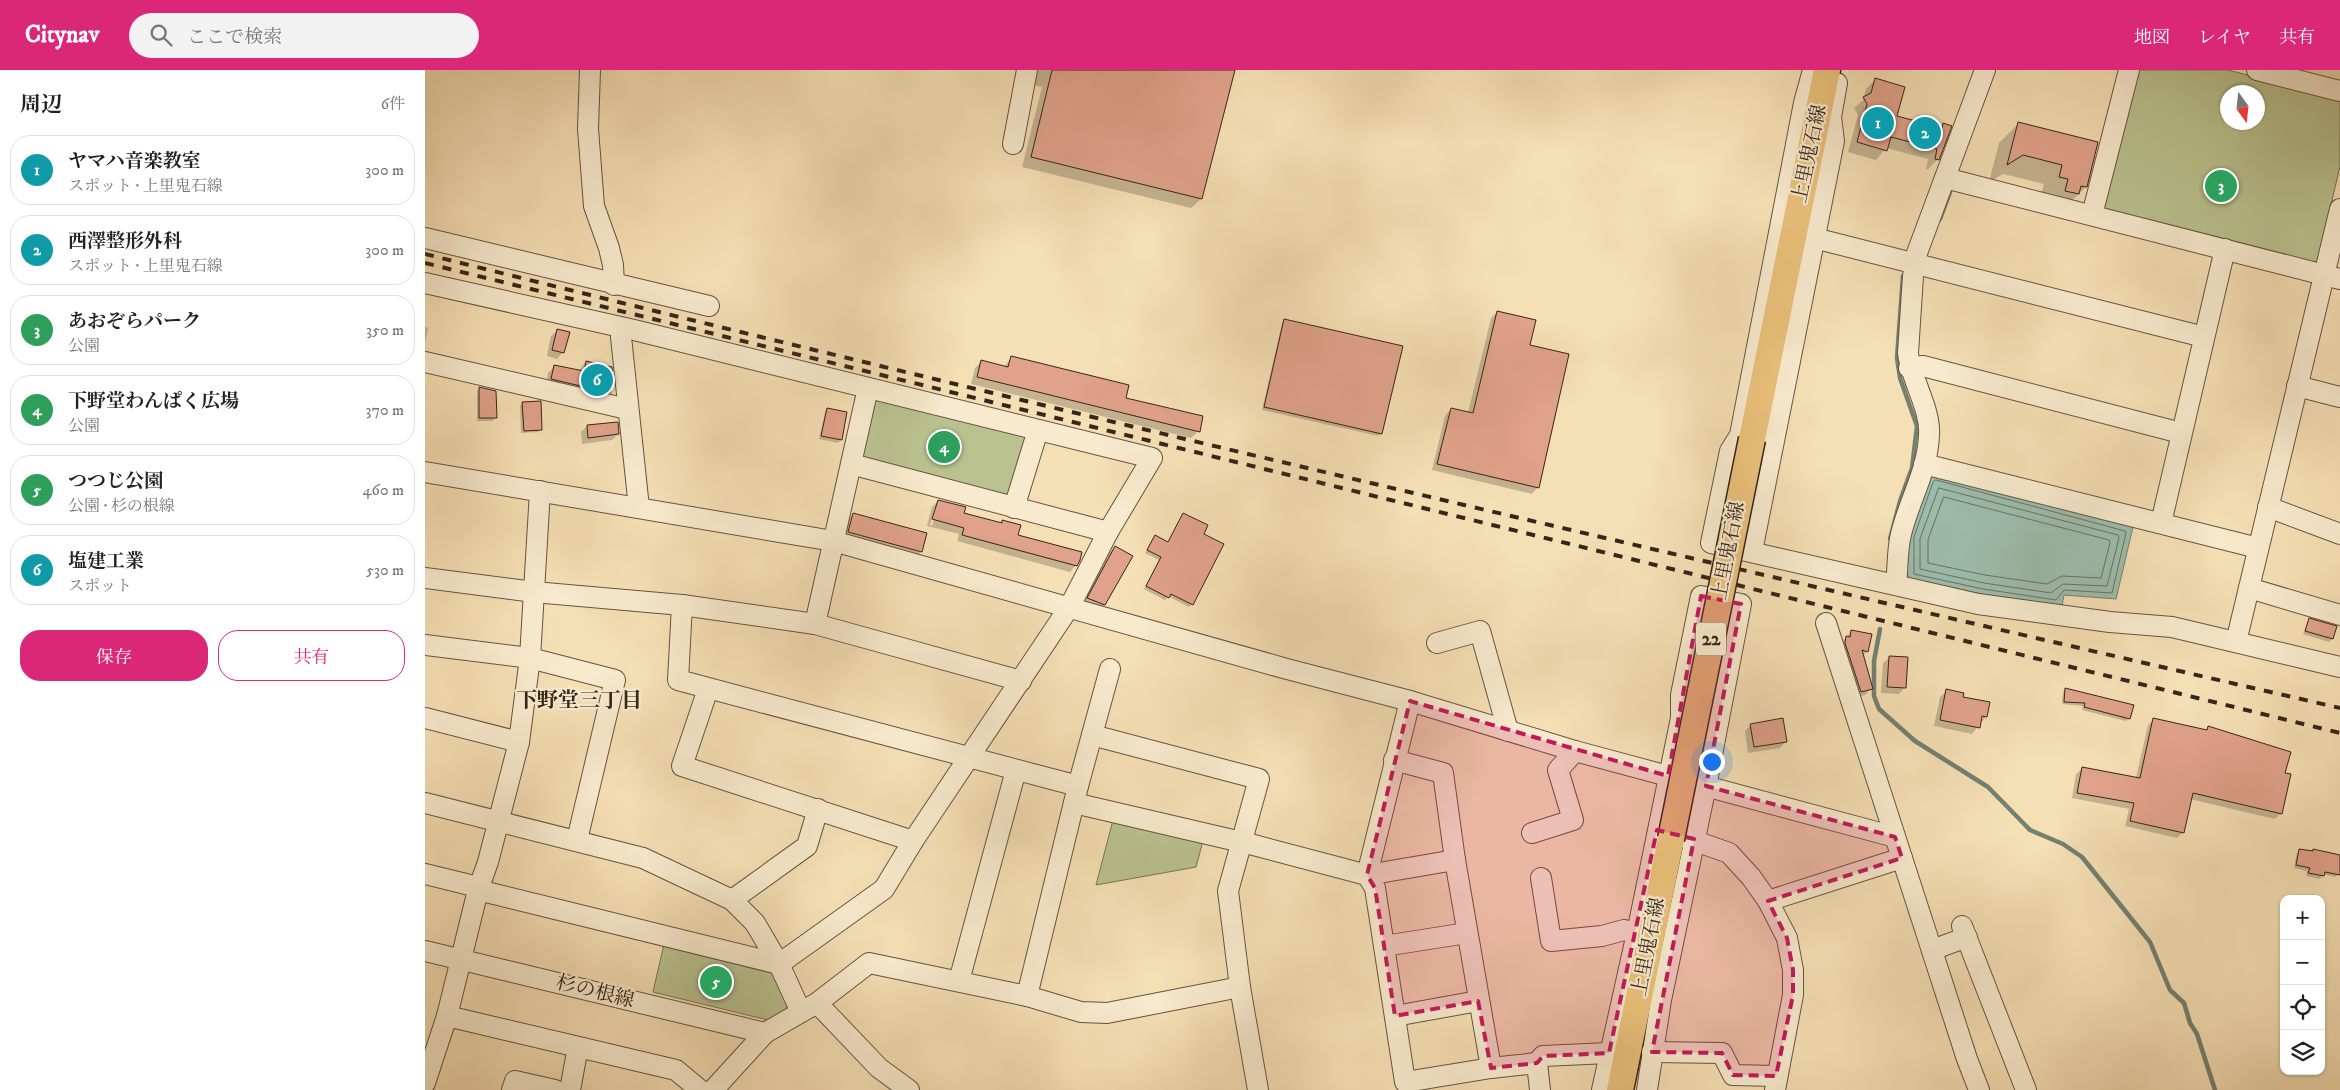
<!DOCTYPE html>
<html lang="ja">
<head>
<meta charset="utf-8">
<style>
	:root { --surface:#fff; --page:#f2f2f2; --text:#222; --muted:#767676; --line:#e0e0e0; --accent:#db2777 }
	body { margin:0; font-family:"IM FELL DW Pica","Noto Serif JP",serif; background:var(--page); color:var(--text) }
	.controls { position:absolute; right:15px; bottom:15px; display:grid; overflow:hidden; border-radius:10px; box-shadow:0 1px 4px #0004 }
	.controls button { width:45px; height:45px; display:grid; place-items:center; padding:0; border:0; border-bottom:1px solid var(--line); background:var(--surface); color:var(--text); font:25px sans-serif }
	.compass { position:absolute; left:1795px; top:15px; width:45px; height:45px; border-radius:50%; background:var(--surface); box-shadow:0 1px 4px #0004; rotate:165deg }
	.you { position:absolute; left:1286px; top:691px; width:18px; height:18px; margin:-12px; border:4px solid #fff; border-radius:50%; background:#1a73e8; box-shadow:0 0 0 8px #1a73e833 }
	.badge { display:grid; place-items:center; width:32px; height:32px; border-radius:50%; background:var(--accent); color:#fff; font-size:16px; font-weight:700 }
	.pin { position:absolute; translate:-50% -50%; border:2px solid #fff; box-shadow:0 1px 5px #0006 }
	.list { margin:0; padding:0; list-style:none }
	h2 { display:flex; justify-content:space-between; align-items:center; height:65px; margin:0; padding:0 20px; font-size:21px }
	h2 small { font-size:16px; font-weight:400; color:var(--muted) }
	.list li { display:grid; grid-template-columns:32px 1fr auto; gap:15px; align-items:center; box-sizing:border-box; height:70px; margin:0 10px 10px; padding:0 10px; border:1px solid var(--line); border-radius:20px }
	.list b { display:block; font-size:19px; white-space:nowrap }
	.list p { margin:0; font-size:16px; white-space:nowrap; color:var(--muted) }
	.list em { font-size:16px; font-style:normal; color:var(--muted) }
	.actions { display:flex; gap:10px; padding:15px 20px }
	.actions a { flex:1; padding:11px 0; border:1px solid var(--accent); border-radius:20px; text-align:center; font-size:18px; color:var(--accent) }
	.actions .main { background:var(--accent); color:#fff }
	.icon { flex:none; width:28px; height:28px; fill:none; stroke:currentColor; stroke-width:2; stroke-linecap:round; stroke-linejoin:round }
	.map { position:relative; flex:none; width:1915px; height:1020px; overflow:hidden }
	header { display:flex; align-items:center; gap:30px; box-sizing:border-box; height:70px; padding:0 25px; background:var(--accent); color:#fff }
	header strong { font-size:24px }
	nav { display:flex; gap:28px; margin-inline-start:auto; font-size:18px }
	.search { width:350px; height:45px; background:var(--page); display:flex; align-items:center; gap:12px; box-sizing:border-box; padding:0 18px; border-radius:28px; color:var(--muted); font-size:19px }
	main { display:flex }
	aside { flex:1; background:var(--surface) }
	.map>svg:first-child { display:block }
	.green { fill:#b9c28f; stroke:#787454; fill-rule:evenodd }
	.water { fill:#9cbdad; stroke:#738072 }
	.shadow { fill:#0003; fill-rule:evenodd }
	.lines { fill:none; stroke-linecap:round; stroke-linejoin:round }
	.shore { stroke:#697164; stroke-width:1 }
	.stream { stroke:#738072; stroke-width:4.5 }
	.building { fill:#e0a28a; stroke:#36251a }
	.minor-casing { stroke:#665440; stroke-width:22 }
	.major-casing { stroke:#36251a; stroke-width:29 }
	.minor { stroke:#f8eace; stroke-width:20 }
	.major { stroke:#eac07a; stroke-width:26 }
	.rail { stroke:#36251a; stroke-width:4; stroke-dasharray:9 9; stroke-linecap:butt }
	.major-bridge-casing { stroke:#36251a; stroke-width:29; stroke-linecap:butt }
	.major-bridge { stroke:#eac07a; stroke-width:26 }
	.marked { fill:#c2185b; fill-opacity:0.2; stroke:#c2185b; stroke-width:4; stroke-dasharray:10 6; stroke-linejoin:round }
	.labels { text-anchor:middle; dominant-baseline:central; stroke-width:4.5; stroke-linejoin:round; paint-order:stroke }
	.shield { fill:#f8eace; stroke:#706050; stroke-width:1 }
	.shield-label { font-size:19px; font-weight:bold; fill:#36251a }
	.street-label { font-size:20px; fill:#36251a; stroke:#f8eace }
	.neighbourhood-label { font-size:21px; font-weight:bold; fill:#36251a; stroke:#f8eace }
</style>
</head>
<body>
<header>
<strong>Citynav</strong>
<div class="search"><svg class="icon" aria-label="search" viewBox="0 0 24 24"><circle cx="10" cy="10" r="6"/><path d="M15 15l6 6"/></svg>ここで検索</div>
<nav><a>地図</a><a>レイヤ</a><a>共有</a></nav>
</header>
<main>
<aside>
<h2>周辺<small>6件</small></h2>
<ul class="list">
<li><span class="badge" style="background:#0f9aa8">1</span><div><b>ヤマハ音楽教室</b><p>スポット · 上里鬼石線</p></div><em>300 m</em></li>
<li><span class="badge" style="background:#0f9aa8">2</span><div><b>西澤整形外科</b><p>スポット · 上里鬼石線</p></div><em>300 m</em></li>
<li><span class="badge" style="background:#2e9e5b">3</span><div><b>あおぞらパーク</b><p>公園</p></div><em>350 m</em></li>
<li><span class="badge" style="background:#2e9e5b">4</span><div><b>下野堂わんぱく広場</b><p>公園</p></div><em>370 m</em></li>
<li><span class="badge" style="background:#2e9e5b">5</span><div><b>つつじ公園</b><p>公園 · 杉の根線</p></div><em>460 m</em></li>
<li><span class="badge" style="background:#0f9aa8">6</span><div><b>塩建工業</b><p>スポット</p></div><em>530 m</em></li>
</ul>
<div class="actions"><a class="main">保存</a><a>共有</a></div>
</aside>
<div class="map">
<svg width="1915" height="1020" viewBox="0 0 1915 1020">
	<rect width="100%" height="100%" fill="#f5dfb4"/>
	<filter id="stains"><feTurbulence type="fractalNoise" baseFrequency=".004" numOctaves="4"/><feColorMatrix values="0 0 0 0 .2 0 0 0 0 .09 0 0 0 0 .02 0 0 0 .5 -.17"/></filter>
	<radialGradient id="worn" r=".72"><stop offset=".6" stop-color="#630" stop-opacity="0"/><stop offset="1" stop-color="#630" stop-opacity=".3"/></radialGradient>
	<!-- green -->
	<g class="green">
		<path d="M1711,0h92l112,29v67l-22,95 -6,3 -207,-52 -3,-6zM1802,22h30v30h-30z"/>
		<polygon points="454,328 599,362 605,371 588,427 440,389 434,382 446,331"/>
		<polygon points="688,750 778,771 771,797 671,815"/>
		<polygon points="240,870 348,902 362,934 361,940 347,951 228,922"/>
	</g>
	<!-- water -->
	<polygon class="water" points="1510,405 1708,457 1691,529 1639,525 1637,536 1557,524 1486,509 1482,504 1484,467 1504,408"/>
	<!-- shadow -->
	<g class="shadow">
		<polygon points="606,0 808,0 776,129 766,138 597,97 617,17 604,14"/>
		<polygon points="1450,10 1470,47 1515,59 1518,55 1513,89 1503,99 1501,99 1503,89 1461,78 1451,90 1423,82 1433,45 1429,38 1438,30 1441,19"/>
		<polygon points="1593,54 1661,117 1641,136 1615,126 1619,114 1578,104 1564,112 1574,73"/>
		<polygon points="1072,242 1104,276 1113,417 1107,424 1007,400 1020,346 1026,339 1043,343 1066,248"/>
		<polygon points="860,250 956,364 953,366 837,340 857,253"/>
		<polygon points="0,257 3,258 0,273"/>
		<polygon points="133,260 138,282 132,289 122,286 126,266"/>
		<polygon points="587,287 699,329 773,361 766,368 546,314 550,298 557,291 579,297"/>
		<polygon points="161,292 184,322 178,329 121,315 123,303 130,296 154,301"/>
		<polygon points="54,319 70,348 68,351 52,351 52,321"/>
		<polygon points="98,333 116,359 113,362 96,363 95,336"/>
		<polygon points="403,339 421,343 416,370 413,373 394,369 400,342"/>
		<polygon points="162,356 193,364 187,370 157,374 156,362"/>
		<path d="M513,431l25,13 37,10 3,-2 14,14 59,29 -6,7 -113,-31 2,-7 -32,-8 5,-19zM510,437h2l-5,19 -2,-1z"/>
		<polygon points="428,445 496,482 490,488 418,469 422,451"/>
		<polygon points="758,445 777,465 767,534 764,537 743,526 740,530 719,519 734,490 720,483 727,469 730,466 743,473"/>
		<polygon points="690,477 680,535 673,541 657,534 684,484"/>
		<polygon points="1884,550 1910,557 1907,569 1904,572 1878,564"/>
		<polygon points="1427,561 1442,581 1437,586 1446,618 1440,625 1430,628 1415,574"/>
		<polygon points="1465,587 1480,617 1474,624 1456,623 1458,593"/>
		<polygon points="1641,619 1704,648 1701,651 1657,640 1658,636 1637,634 1638,622"/>
		<polygon points="1522,621 1537,628 1561,647 1547,664 1509,656 1515,627"/>
		<polygon points="1729,649 1780,661 1783,657 1859,704 1856,743 1850,749 1765,729 1757,763 1752,768 1700,756 1704,739 1647,728 1651,704 1657,699 1711,708 1723,655"/>
		<polygon points="1326,655 1361,671 1355,678 1323,683 1320,661"/>
		<polygon points="1875,780 1887,782 1889,780 1915,786 1913,804 1910,807 1898,804 1895,809 1881,806 1882,801 1869,798 1872,783"/>
	</g>
	<g class="lines">
		<!-- shore -->
		<g class="shore">
			<polygon points="1511,410 1700,461 1701,463 1687,523 1639,520 1631,530 1558,519 1489,504 1489,467 1508,412"/>
			<polygon points="1514,418 1693,465 1694,468 1682,516 1638,514 1626,523 1559,513 1495,499 1495,469"/>
			<polygon points="1519,427 1684,470 1685,473 1676,508 1637,506 1622,514 1560,505 1503,493 1503,470"/>
		</g>
		<!-- stream -->
		<g class="stream">
			<polyline points="1515,149 1525,122"/>
			<polyline points="1465,469 1475,431 1487,398 1492,356 1475,308 1472,288 1478,206"/>
			<polyline points="1455,559 1449,591 1449,626 1454,639 1490,671 1563,717 1605,760 1638,774 1657,787 1725,872 1745,920 1759,933 1765,953 1772,964 1790,1020"/>
		</g>
	</g>
	<!-- building -->
	<g class="building">
		<polygon points="627,0 810,0 777,129 606,87"/>
		<polygon points="1450,8 1480,17 1472,46 1517,58 1518,53 1527,56 1514,90 1510,89 1512,79 1466,67 1462,81 1432,72 1442,34 1438,27 1446,23"/>
		<polygon points="1593,52 1673,72 1662,117 1656,116 1654,124 1640,121 1643,109 1634,107 1637,95 1598,85 1582,95"/>
		<polygon points="1072,241 1111,250 1105,275 1144,284 1114,418 1012,394 1026,338 1048,343"/>
		<polygon points="859,249 978,276 957,364 839,337"/>
		<polygon points="132,259 145,262 139,283 127,280"/>
		<polygon points="586,286 704,315 701,328 778,346 775,362 552,307 556,290 583,297"/>
		<polygon points="161,291 187,297 188,309 185,323 126,309 129,295 159,301"/>
		<polygon points="54,317 71,321 72,348 54,348"/>
		<polygon points="116,331 117,360 99,361 97,332"/>
		<polygon points="402,338 422,342 417,370 396,366"/>
		<polygon points="193,352 194,364 163,368 162,355"/>
		<polygon points="513,430 541,437 539,443 577,453 577,450 596,455 593,465 657,482 655,490 652,496 537,465 539,458 507,449"/>
		<polygon points="428,443 502,463 497,482 423,462"/>
		<polygon points="758,443 783,455 779,464 799,474 768,535 746,524 744,528 721,516 736,487 722,480 730,465 743,472"/>
		<polygon points="690,476 708,486 680,535 662,528"/>
		<polygon points="1884,548 1912,556 1908,569 1880,561"/>
		<polygon points="1426,560 1447,564 1443,582 1437,580 1448,619 1436,622 1420,573 1421,566 1425,567"/>
		<polygon points="1464,586 1483,587 1481,618 1462,617"/>
		<polygon points="1640,618 1709,635 1705,649 1659,637 1660,633 1639,632"/>
		<polygon points="1521,619 1539,623 1538,627 1565,632 1562,647 1557,646 1555,658 1515,650"/>
		<polygon points="1358,648 1362,672 1329,677 1325,654"/>
		<polygon points="1728,648 1782,660 1783,656 1866,682 1860,703 1866,704 1857,744 1768,723 1759,763 1705,751 1709,733 1652,723 1657,697 1715,708"/>
		<polygon points="1874,779 1888,781 1888,779 1915,785 1915,805 1900,802 1899,806 1883,803 1885,798 1871,795"/>
	</g>
	<g class="lines">
		<defs>
			<g id="minor">
				<polyline points="165,0 163,59 169,136 184,178 188,195 189,215"/>
				<polyline points="1388,0 1379,33 1315,365 1305,381 1286,473 1553,534 1685,552 1747,557 1915,597"/>
				<polyline points="1832,0 1915,21"/>
				<polyline points="588,74 602,0"/>
				<polyline points="1520,108 1915,209"/>
				<polyline points="1667,145 1704,0"/>
				<polyline points="0,168 284,236"/>
				<polyline points="1389,168 1779,267"/>
				<polyline points="0,213 209,260 727,388 683,462 645,536 488,771 459,819 354,894 53,820 45,815 0,804"/>
				<polyline points="197,259 196,267 214,438"/>
				<polyline points="0,292 202,339"/>
				<polyline points="1484,298 1498,296 1756,363"/>
				<polyline points="1872,316 1915,327"/>
				<polyline points="426,394 683,462"/>
				<polyline points="1499,394 1833,478"/>
				<polyline points="0,402 408,471 862,599 985,631 1150,681 1470,767"/>
				<polyline points="1843,437 1915,464"/>
				<polyline points="589,438 613,360"/>
				<polyline points="1736,453 1800,179"/>
				<polyline points="1327,481 1409,71 1406,47 1412,13"/>
				<polyline points="0,508 109,522 257,535 390,554 596,611"/>
				<path d="M1471,514c2,-16 1,-34 5,-50 8,-33 27,-64 28,-99 2,-26 -18,-55 -21,-82l5,-77 4,-23 68,-183"/>
				<polyline points="1824,518 1915,545"/>
				<polyline points="257,535 253,610 653,716"/>
				<polyline points="1401,553 1542,989 1554,1020"/>
				<polyline points="390,554 443,318"/>
				<polyline points="1811,572 1915,139"/>
				<polyline points="1012,573 1055,561 1083,661"/>
				<polyline points="0,575 105,588 190,610 152,770"/>
				<polyline points="283,619 257,696 488,771"/>
				<polyline points="985,631 942,805 950,818 980,1012 1066,998 1112,993 1115,1020"/>
				<polyline points="0,648 94,672"/>
				<polyline points="667,665 834,709 803,821 815,917 833,1020"/>
				<polyline points="969,690 1018,703 1030,790 1066,998"/>
				<polyline points="0,733 218,788 307,830 330,853 354,894 376,942"/>
				<polyline points="649,733 825,774 942,805 1030,790"/>
				<polyline points="1107,763 1148,750 1133,700 1150,681"/>
				<polyline points="1256,766 1304,783 1326,807 1343,831 1362,868 1368,900 1368,925 1350,1020"/>
				<polyline points="1116,808 1126,871 1177,866 1199,860 1212,863"/>
				<polyline points="307,830 382,776 393,739"/>
				<polyline points="1343,831 1477,788"/>
				<polyline points="1537,856 1601,1020"/>
				<polyline points="959,876 1042,863"/>
				<polyline points="1507,880 1542,867"/>
				<polyline points="0,881 340,963"/>
				<polyline points="534,911 591,700"/>
				<polyline points="602,926 653,716 685,599"/>
				<polyline points="392,933 454,998 484,1020"/>
				<polyline points="22,946 251,1000 275,1020"/>
				<polyline points="970,946 1053,931"/>
				<polyline points="1227,982 1297,983 1308,1005 1351,1006"/>
				<polyline points="1112,993 1118,986 1184,983"/>
				<polyline points="0,1013 22,946 53,820 63,792 94,672 105,588 115,421"/>
				<polyline points="87,1020 90,1011 130,1020"/>
				<polyline points="145,1020 153,977"/>
				<polyline points="288,1020 340,963 392,933 444,893 602,926 656,942 682,943 815,917"/>
				<polyline points="1177,1020 1212,863 1256,648 1256,625 1276,526 1316,534 1281,716 1236,930 1222,1020"/>
			</g>
			<g id="major">
				<polyline points="1327,369 1402,0"/>
				<polyline points="1195,1020 1246,769"/>
			</g>
		</defs>
		<!-- minor casing -->
		<use href="#minor" class="minor-casing"/>
		<!-- major casing -->
		<use href="#major" class="major-casing"/>
		<!-- minor -->
		<use href="#minor" class="minor"/>
		<!-- major -->
		<use href="#major" class="major"/>
		<!-- rail -->
		<g class="rail">
			<path d="M0,184c636,159 1276,307 1915,454"/>
			<polyline points="0,193 1915,663"/>
		</g>
		<defs>
			<polyline id="major-bridge" points="1246,769 1327,369"/>
		</defs>
		<!-- major-bridge casing -->
		<use href="#major-bridge" class="major-bridge-casing"/>
		<!-- major-bridge -->
		<use href="#major-bridge" class="major-bridge"/>
	</g>
	<!-- marked area -->
	<path class="marked" d="M1276,526l40,8 -35,182 189,51 7,21 -134,43 19,37 6,32v25l-17,81 -43,-1 -11,-22 -70,-1 42,-213 -37,-9 -48,223 -66,3 -6,7 -46,5 -13,-67 -83,15 -20,-128 -8,-13 43,-174 258,75z"/>
	<g class="labels">
		<!-- shield labels -->
		<rect class="shield" x="1271" y="552.5" width="30" height="33" rx="4"/>
		<g class="shield-label">
			<text x="1286" y="569">22</text>
		</g>
		<!-- street labels -->
		<g class="street-label">
			<text transform="translate(1385 84) rotate(-78)">上里鬼石線</text>
			<text transform="translate(1304 481) rotate(-79)">上里鬼石線</text>
			<text transform="translate(1224 877) rotate(-79)">上里鬼石線</text>
			<text transform="translate(170 922) rotate(14)">杉の根線</text>
		</g>
		<!-- neighbourhood labels -->
		<g class="neighbourhood-label">
			<text x="154" y="631">下野堂三丁目</text>
		</g>
	</g>
	<rect width="100%" height="100%" filter="url(#stains)"/>
	<rect width="100%" height="100%" fill="url(#worn)"/>
</svg>
<div class="controls">
<button>+</button>
<button>−</button>
<button><svg class="icon" aria-label="locate" viewBox="0 0 24 24"><circle cx="12" cy="12" r="6"/><path d="M12 2v4M12 18v4M2 12h4M18 12h4"/></svg></button>
<button><svg class="icon" aria-label="layers" viewBox="0 0 24 24"><path d="M12 4l9 5-9 5-9-5zM3 14l9 5 9-5"/></svg></button>
</div>
<svg class="compass" viewBox="-18 -18 36 36"><path d="M0-13l5 13h-10z" fill="#e53935"/><path d="M0 13l5-13h-10z" fill="#767676"/></svg>
<div class="you"></div>
<div class="pin badge" style="left:1453px;top:53px;background:#0f9aa8">1</div>
<div class="pin badge" style="left:1500px;top:63px;background:#0f9aa8">2</div>
<div class="pin badge" style="left:1796px;top:116px;background:#2e9e5b">3</div>
<div class="pin badge" style="left:519px;top:377px;background:#2e9e5b">4</div>
<div class="pin badge" style="left:291px;top:912px;background:#2e9e5b">5</div>
<div class="pin badge" style="left:172px;top:310px;background:#0f9aa8">6</div>
</div>
</main>
</body>
</html>
